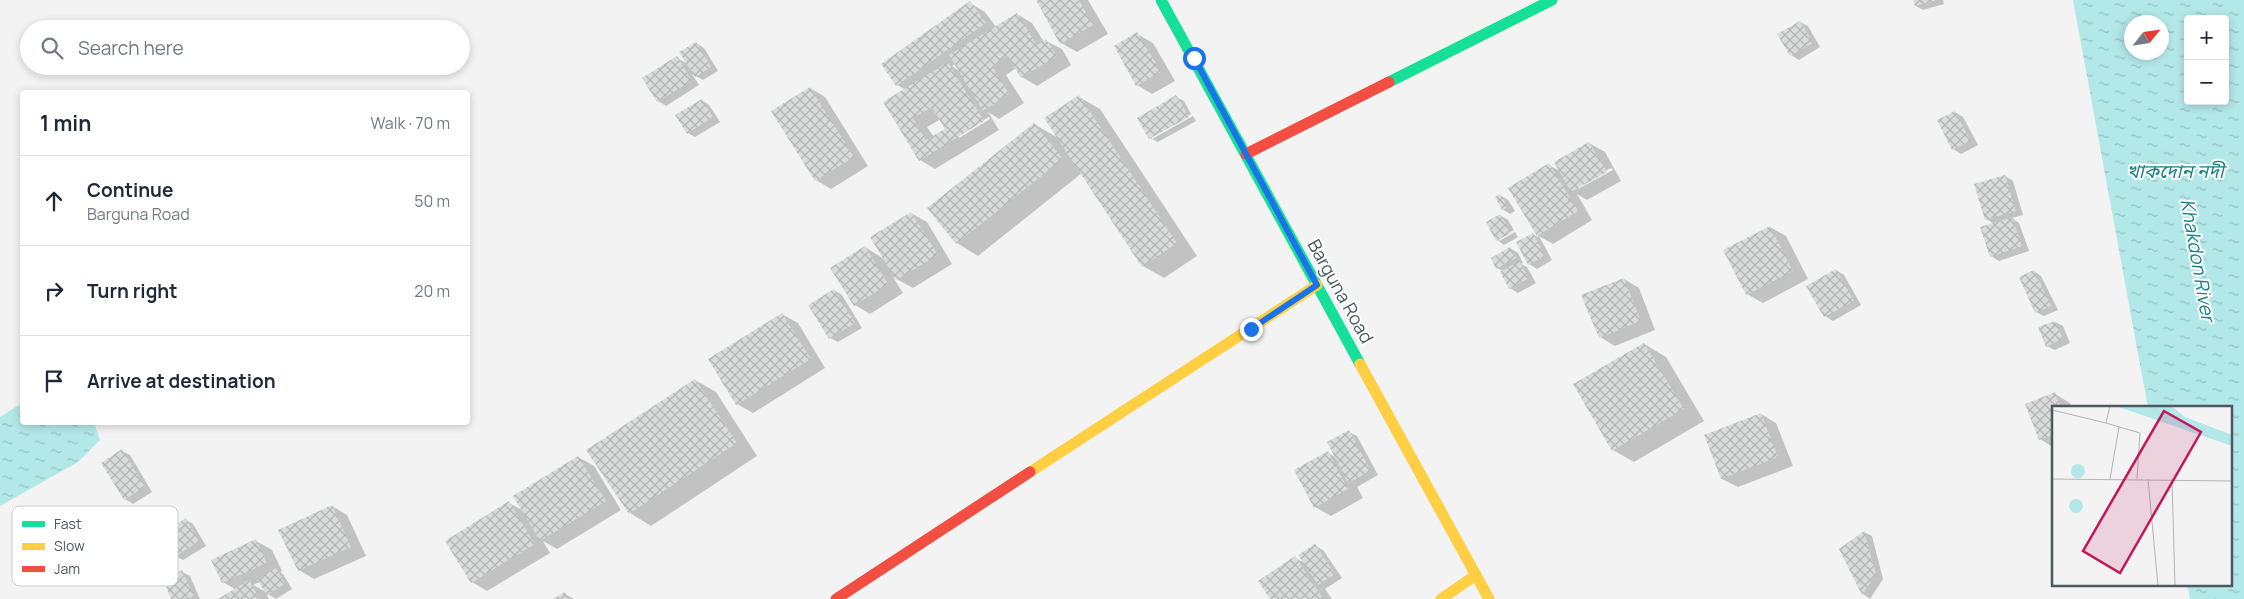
<!DOCTYPE html>
<html lang="en">
<head>
<meta charset="utf-8">
<style>
	:root { --surface:#fff; --page:#f2f2f3; --text:#1f2937; --muted:#747a83; --line:#e0e1e3 }
	body { margin:0; font-family:Manrope,"Noto Sans Bengali",sans-serif; background:var(--page); color:var(--text) }
	.controls { position:absolute; right:15px; top:15px; display:grid; overflow:hidden; border-radius:5px; box-shadow:0 2px 8px #0003 }
	.controls button { width:45px; height:45px; display:grid; place-items:center; padding:0; border:0; border-bottom:1px solid var(--line); background:var(--surface); color:var(--text); font:25px sans-serif }
	.compass { position:absolute; left:2124px; top:15px; width:45px; height:45px; border-radius:50%; background:var(--surface); box-shadow:0 2px 8px #0003; rotate:60deg }
	.stop { position:absolute; width:15px; height:15px; margin:-11px; border:4px solid #1a73e8; border-radius:50%; background:#fff }
	.stop.end { background:#1a73e8; border-color:#fff; box-shadow:0 1px 5px #0008 }
	.list { margin:0; padding:0; list-style:none }
	h2 { display:flex; justify-content:space-between; align-items:center; height:65px; margin:0; padding:0 20px; font-size:21px }
	h2 small { font-size:16px; font-weight:400; color:var(--muted) }
	.list li { display:grid; grid-template-columns:32px 1fr auto; gap:15px; align-items:center; box-sizing:border-box; height:90px; padding:0 20px; border-top:1px solid var(--line) }
	.list b { display:block; font-size:19px; white-space:nowrap }
	.list p { margin:0; font-size:16px; white-space:nowrap; color:var(--muted) }
	.list em { font-size:16px; font-style:normal; color:var(--muted) }
	.icon { flex:none; width:28px; height:28px; fill:none; stroke:currentColor; stroke-width:2; stroke-linecap:round; stroke-linejoin:round }
	.map { position:relative; flex:none; width:2244px; height:599px; overflow:hidden }
	.search { position:absolute; background:var(--surface); box-shadow:0 2px 8px #0003; left:20px; top:20px; width:450px; height:55px; display:flex; align-items:center; gap:12px; box-sizing:border-box; padding:0 18px; border-radius:28px; color:var(--muted); font-size:19px }
	.panel { position:absolute; background:var(--surface); box-shadow:0 2px 8px #0003; left:20px; top:90px; width:450px; height:335px; border-radius:5px }
	.map>svg:first-child { display:block }
	.water { fill:url(#water-ripples); fill-rule:evenodd }
	.shadow { fill:#0003; fill-rule:evenodd }
	.building { fill:url(#building-cross-hatch); fill-rule:evenodd }
	.lines { fill:none; stroke-linecap:round; stroke-linejoin:round }
	.fast { stroke:#16e098; stroke-width:11 }
	.slow { stroke:#ffcf43; stroke-width:11 }
	.jam { stroke:#f24e42; stroke-width:11 }
	.route { stroke:#1a73e8; stroke-width:6 }
	.labels { text-anchor:middle; dominant-baseline:central; stroke-width:4; stroke-linejoin:round; paint-order:stroke }
	.street-label { font-size:18px; fill:#4b585e; stroke:#fff }
	.water-label { font-size:19px; font-style:italic; fill:#188285; stroke:#fff }
	.inset-road { fill:none; stroke:#b0b5b7; stroke-width:1 }
	.view { fill:#c2185b; fill-opacity:0.15; stroke:#c2185b; stroke-width:2.5 }
	.inset-edge { fill:none; stroke:#4b585e; stroke-width:2.5 }
	.key { fill:#fff; stroke:#c9cdcf; stroke-width:1 }
	.key-label { font-size:14px; fill:#4b585e }
</style>
</head>
<body>
<div class="map">
<svg width="2244" height="599" viewBox="0 0 2244 599">
	<defs>
		<pattern id="water-ripples" width="26" height="14" patternUnits="userSpaceOnUse" patternTransform="scale(1.25)"><rect width="26" height="14" fill="#b3e8e9"/><path d="M2 4q2-2 4 0t4 0M15 11q2-2 4 0t4 0" fill="none" stroke="#94bfc0"/></pattern>
		<pattern id="building-cross-hatch" width="8" height="8" patternUnits="userSpaceOnUse" patternTransform="scale(1.25)"><rect width="8" height="8" fill="#d9dbdb"/><path d="M0 0l8 8M0 8l8-8" fill="none" stroke="#b2b4b5"/></pattern>
	</defs>
	<rect width="100%" height="100%" fill="#f3f3f3"/>
	<!-- water -->
	<g class="water">
		<path d="M2073,0h171v599h-54l-3,-14h43v-177h-82zM2188,19h37v82h-37zM2132,22h30v30h-30z"/>
		<polygon points="22,403 22,422 94,423 100,440 78,462 0,506 0,417"/>
	</g>
	<!-- shadow -->
	<g class="shadow">
		<polygon points="1037,0 1088,0 1108,34 1077,52 1061,43"/>
		<polygon points="1914,0 1943,0 1944,4 1923,10 1916,6"/>
		<path d="M970,3l15,9 11,15 21,-13 15,9 12,19 2,-1 16,8 9,16 -34,21 -15,-9 -6,-9 -10,7 18,28 -25,16 -11,-7 11,18 -64,39 -15,-9 -14,-70 -9,-5zM955,64l4,7 -7,-5zM989,117l1,2 -31,19v-3zM941,119l6,10 -13,8 -7,-10z"/>
		<polygon points="1800,22 1808,26 1820,47 1799,60 1791,55"/>
		<polygon points="1137,34 1153,43 1175,81 1152,94 1137,85"/>
		<polygon points="696,43 704,48 718,71 703,80 692,74 699,85 666,106 658,101 677,58 688,64"/>
		<polygon points="810,88 825,97 868,166 831,189 816,180"/>
		<polygon points="1079,97 1100,109 1197,256 1164,278 1143,266 1082,173 978,256 957,243 929,208 1034,124 1058,138"/>
		<polygon points="1176,97 1184,101 1191,114 1152,136 1152,139 1193,116 1196,121 1158,142 1150,138"/>
		<polygon points="702,100 709,105 720,122 695,137 688,133"/>
		<polygon points="1955,112 1963,117 1978,145 1961,154 1953,149"/>
		<path d="M1589,143l16,9 16,29 -34,19 -10,-6 15,26 -39,24 -14,-8 13,24 -15,9 -8,-5 4,-30 6,4 -29,-50 39,-23 11,6zM1611,168l2,2 -35,19v-3z"/>
		<polygon points="2005,176 2013,181 2023,215 2012,218 2019,223 2029,251 1999,261 1991,256 1994,224 1986,219"/>
		<polygon points="1500,195 1508,200 1515,211 1510,214 1502,209"/>
		<polygon points="911,213 927,222 952,264 913,288 893,277 903,293 870,314 855,305 865,247 884,259"/>
		<polygon points="1500,215 1508,220 1514,230 1499,238 1499,241 1515,232 1518,237 1504,245 1497,240"/>
		<polygon points="1770,227 1786,236 1808,279 1763,303 1747,294"/>
		<polygon points="1510,248 1518,253 1523,263 1521,264 1527,267 1536,283 1518,293 1510,288 1503,271 1497,268"/>
		<polygon points="1836,270 1844,275 1861,305 1833,321 1825,316 1808,286"/>
		<polygon points="2034,271 2041,276 2058,310 2044,316 2036,312"/>
		<polygon points="1624,279 1639,288 1655,330 1615,346 1600,337"/>
		<polygon points="834,290 842,295 862,328 838,342 830,338"/>
		<polygon points="782,314 798,323 825,368 753,413 737,404 709,359"/>
		<polygon points="2055,322 2063,326 2070,343 2055,350 2047,346"/>
		<polygon points="1644,344 1666,357 1704,421 1634,462 1613,450"/>
		<polygon points="695,380 716,392 757,456 651,526 630,513"/>
		<polygon points="2055,394 2070,403 2072,408 2053,408 2053,447 2040,439"/>
		<polygon points="1761,414 1776,423 1793,466 1738,487 1722,479 1706,436"/>
		<polygon points="1349,432 1357,436 1378,475 1357,487 1363,498 1331,516 1315,507 1328,453 1337,458"/>
		<polygon points="122,451 130,455 152,492 133,504 125,499"/>
		<polygon points="578,457 594,466 621,510 557,549 543,541 550,553 487,591 472,582 509,503 524,511"/>
		<polygon points="332,506 347,515 366,556 314,579 299,570"/>
		<polygon points="186,520 193,524 206,546 183,560 175,556"/>
		<polygon points="1864,532 1872,536 1883,579 1870,599 1863,594 1841,549"/>
		<path d="M256,541l16,9 10,21 -2,1 3,2 9,15 -16,10 -10,-6 3,6h-48l15,-9 -13,-8zM260,582l6,10 -13,-7z"/>
		<polygon points="1315,546 1323,550 1342,578 1325,589 1332,599 1272,599 1295,558 1305,563"/>
		<polygon points="182,572 190,576 200,599 173,599 164,580"/>
		<polygon points="565,594 574,599 555,599"/>
	</g>
	<!-- building -->
	<g class="building">
		<polygon points="1036,0 1079,0 1093,25 1060,44"/>
		<polygon points="1913,0 1935,0 1935,1 1915,6"/>
		<polygon points="970,1 986,23 896,86 881,64"/>
		<polygon points="1017,13 1037,45 1046,39 1057,56 1021,78 1007,56 992,66 1009,94 983,111 949,55"/>
		<polygon points="1800,21 1813,43 1790,56 1777,34"/>
		<polygon points="1137,32 1161,72 1136,86 1114,46"/>
		<polygon points="696,42 711,67 695,77 679,52"/>
		<polygon points="677,56 692,81 657,102 642,78"/>
		<path d="M948,62l36,59 -65,40 -36,-59zM932,107l13,22 -19,11 -13,-22z"/>
		<polygon points="810,87 854,157 815,181 771,111"/>
		<polygon points="1079,95 1177,243 1142,267 1044,118"/>
		<polygon points="1176,95 1189,117 1149,139 1137,118"/>
		<polygon points="702,99 713,117 687,134 675,115"/>
		<polygon points="1955,111 1971,141 1952,150 1937,120"/>
		<polygon points="1034,123 1063,159 956,244 927,208"/>
		<polygon points="1589,142 1607,172 1571,192 1554,162"/>
		<polygon points="1549,163 1578,211 1537,236 1508,188"/>
		<polygon points="2005,175 2016,211 1985,220 1974,184"/>
		<polygon points="1500,194 1508,207 1502,210 1495,197"/>
		<polygon points="911,212 938,255 896,280 870,237"/>
		<polygon points="1500,214 1511,233 1496,241 1486,222"/>
		<polygon points="2012,217 2022,246 1990,257 1980,227"/>
		<polygon points="1770,226 1793,271 1746,295 1723,250"/>
		<polygon points="1533,233 1545,256 1528,265 1516,242"/>
		<polygon points="865,246 888,284 854,306 830,268"/>
		<polygon points="1510,247 1516,258 1496,269 1491,258"/>
		<polygon points="1519,261 1529,278 1509,289 1500,272"/>
		<polygon points="1836,269 1854,301 1824,317 1806,286"/>
		<polygon points="2034,270 2051,306 2035,313 2019,277"/>
		<polygon points="1624,278 1641,321 1599,338 1581,295"/>
		<polygon points="834,289 855,323 829,339 808,305"/>
		<polygon points="782,313 811,359 736,405 708,359"/>
		<polygon points="2055,321 2063,339 2046,347 2038,327"/>
		<polygon points="1644,343 1684,409 1612,451 1573,384"/>
		<polygon points="695,379 737,443 629,514 586,450"/>
		<polygon points="2055,392 2061,408 2053,408 2053,435 2039,440 2025,404"/>
		<polygon points="1761,413 1778,457 1721,479 1704,435"/>
		<polygon points="1349,430 1371,471 1348,483 1327,442"/>
		<polygon points="122,449 145,487 124,500 101,463"/>
		<polygon points="1328,451 1348,489 1314,508 1294,470"/>
		<polygon points="578,456 606,501 540,541 513,496"/>
		<polygon points="509,501 535,544 471,583 445,541"/>
		<polygon points="332,505 351,547 298,571 278,530"/>
		<polygon points="186,518 199,541 175,557 160,534"/>
		<polygon points="1864,531 1876,574 1862,595 1839,549"/>
		<polygon points="256,539 267,563 222,583 211,560"/>
		<polygon points="1315,544 1335,574 1318,585 1298,555"/>
		<polygon points="1295,556 1322,597 1318,599 1270,599 1258,581"/>
		<polygon points="276,568 285,584 267,595 257,580"/>
		<polygon points="182,570 195,598 171,599 163,579"/>
		<polygon points="249,580 260,599 218,599"/>
		<polygon points="565,592 568,599 552,599"/>
	</g>
	<g class="lines">
		<!-- fast -->
		<g class="fast">
			<polyline points="1161,0 1360,364"/>
			<polyline points="1389,82 1552,0"/>
		</g>
		<!-- slow -->
		<g class="slow">
			<polyline points="1360,364 1489,599"/>
			<polyline points="1030,472 1317,285"/>
			<polyline points="1441,599 1476,575"/>
		</g>
		<!-- jam -->
		<g class="jam">
			<polyline points="1246,154 1389,82"/>
			<polyline points="836,599 1030,472"/>
		</g>
	</g>
	<g class="lines">
		<!-- route -->
		<polyline class="route" points="1194,58 1317,285 1251,329"/>
	</g>
	<g class="labels">
		<!-- street labels -->
		<g class="street-label">
			<text transform="translate(1341 291) rotate(61)">Barguna Road</text>
		</g>
		<!-- water labels -->
		<g class="water-label">
			<text x="2175" y="171">খাকদোন নদী</text>
			<text transform="translate(2198 260) rotate(80)">Khakdon River</text>
		</g>
	</g>
	<!-- overview -->
	<g transform="translate(2052 406)">
		<rect width="180" height="180" fill="#f3f3f3"/>
		<path d="M64,0h55l14,11 47,18v11zM19 65a7 7 0 1 1 14 0a7 7 0 1 1-14 0ZM17 100a7 7 0 1 1 14 0a7 7 0 1 1-14 0Z" fill="#b3e8e9"/>
		<path class="inset-road" d="M0,4l54,13 4,-17M54,17l34,10 -3,46M0,73l180,2M58,73l9,-52M96,73l10,107M120,73l3,107"/>
		<path class="view" d="M112,5l37,21 -81,141 -37,-22z"/>
		<rect width="180" height="180" class="inset-edge"/>
	</g>
	<!-- legend -->
	<rect x="12" y="506" width="166" height="80" rx="8" class="key"/>
	<rect x="22" y="521" width="23" height="6" fill="#16e098"/>
	<rect x="22" y="543" width="23" height="7" fill="#ffcf43"/>
	<rect x="22" y="566" width="23" height="6" fill="#f24e42"/>
	<g class="key-label">
		<text x="54" y="529">Fast</text>
		<text x="54" y="551">Slow</text>
		<text x="54" y="574">Jam</text>
	</g>
</svg>
<div class="controls">
<button>+</button>
<button>−</button>
</div>
<svg class="compass" viewBox="-18 -18 36 36"><path d="M0-13l5 13h-10z" fill="#e53935"/><path d="M0 13l5-13h-10z" fill="#747a83"/></svg>
<div class="stop" style="left:1194px;top:58px"></div>
<div class="stop end" style="left:1251px;top:329px"></div>
<div class="search"><svg class="icon" aria-label="search" viewBox="0 0 24 24"><circle cx="10" cy="10" r="6"/><path d="M15 15l6 6"/></svg>Search here</div>
<section class="panel">
<h2>1 min<small>Walk · 70 m</small></h2>
<ul class="list">
<li><svg class="icon" aria-label="ahead" viewBox="0 0 24 24"><path d="M12 20V5M6 11l6-6 6 6"/></svg><div><b>Continue</b><p>Barguna Road</p></div><em>50 m</em></li>
<li><svg class="icon" aria-label="right" viewBox="0 0 24 24"><path d="M7 20v-9h11M14 6l5 5-5 5"/></svg><div><b>Turn right</b></div><em>20 m</em></li>
<li><svg class="icon" aria-label="arrive" viewBox="0 0 24 24"><path d="M6 21V4h12l-3 4 3 4H6"/></svg><div><b>Arrive at destination</b></div></li>
</ul>
</section>
</div>
</body>
</html>
